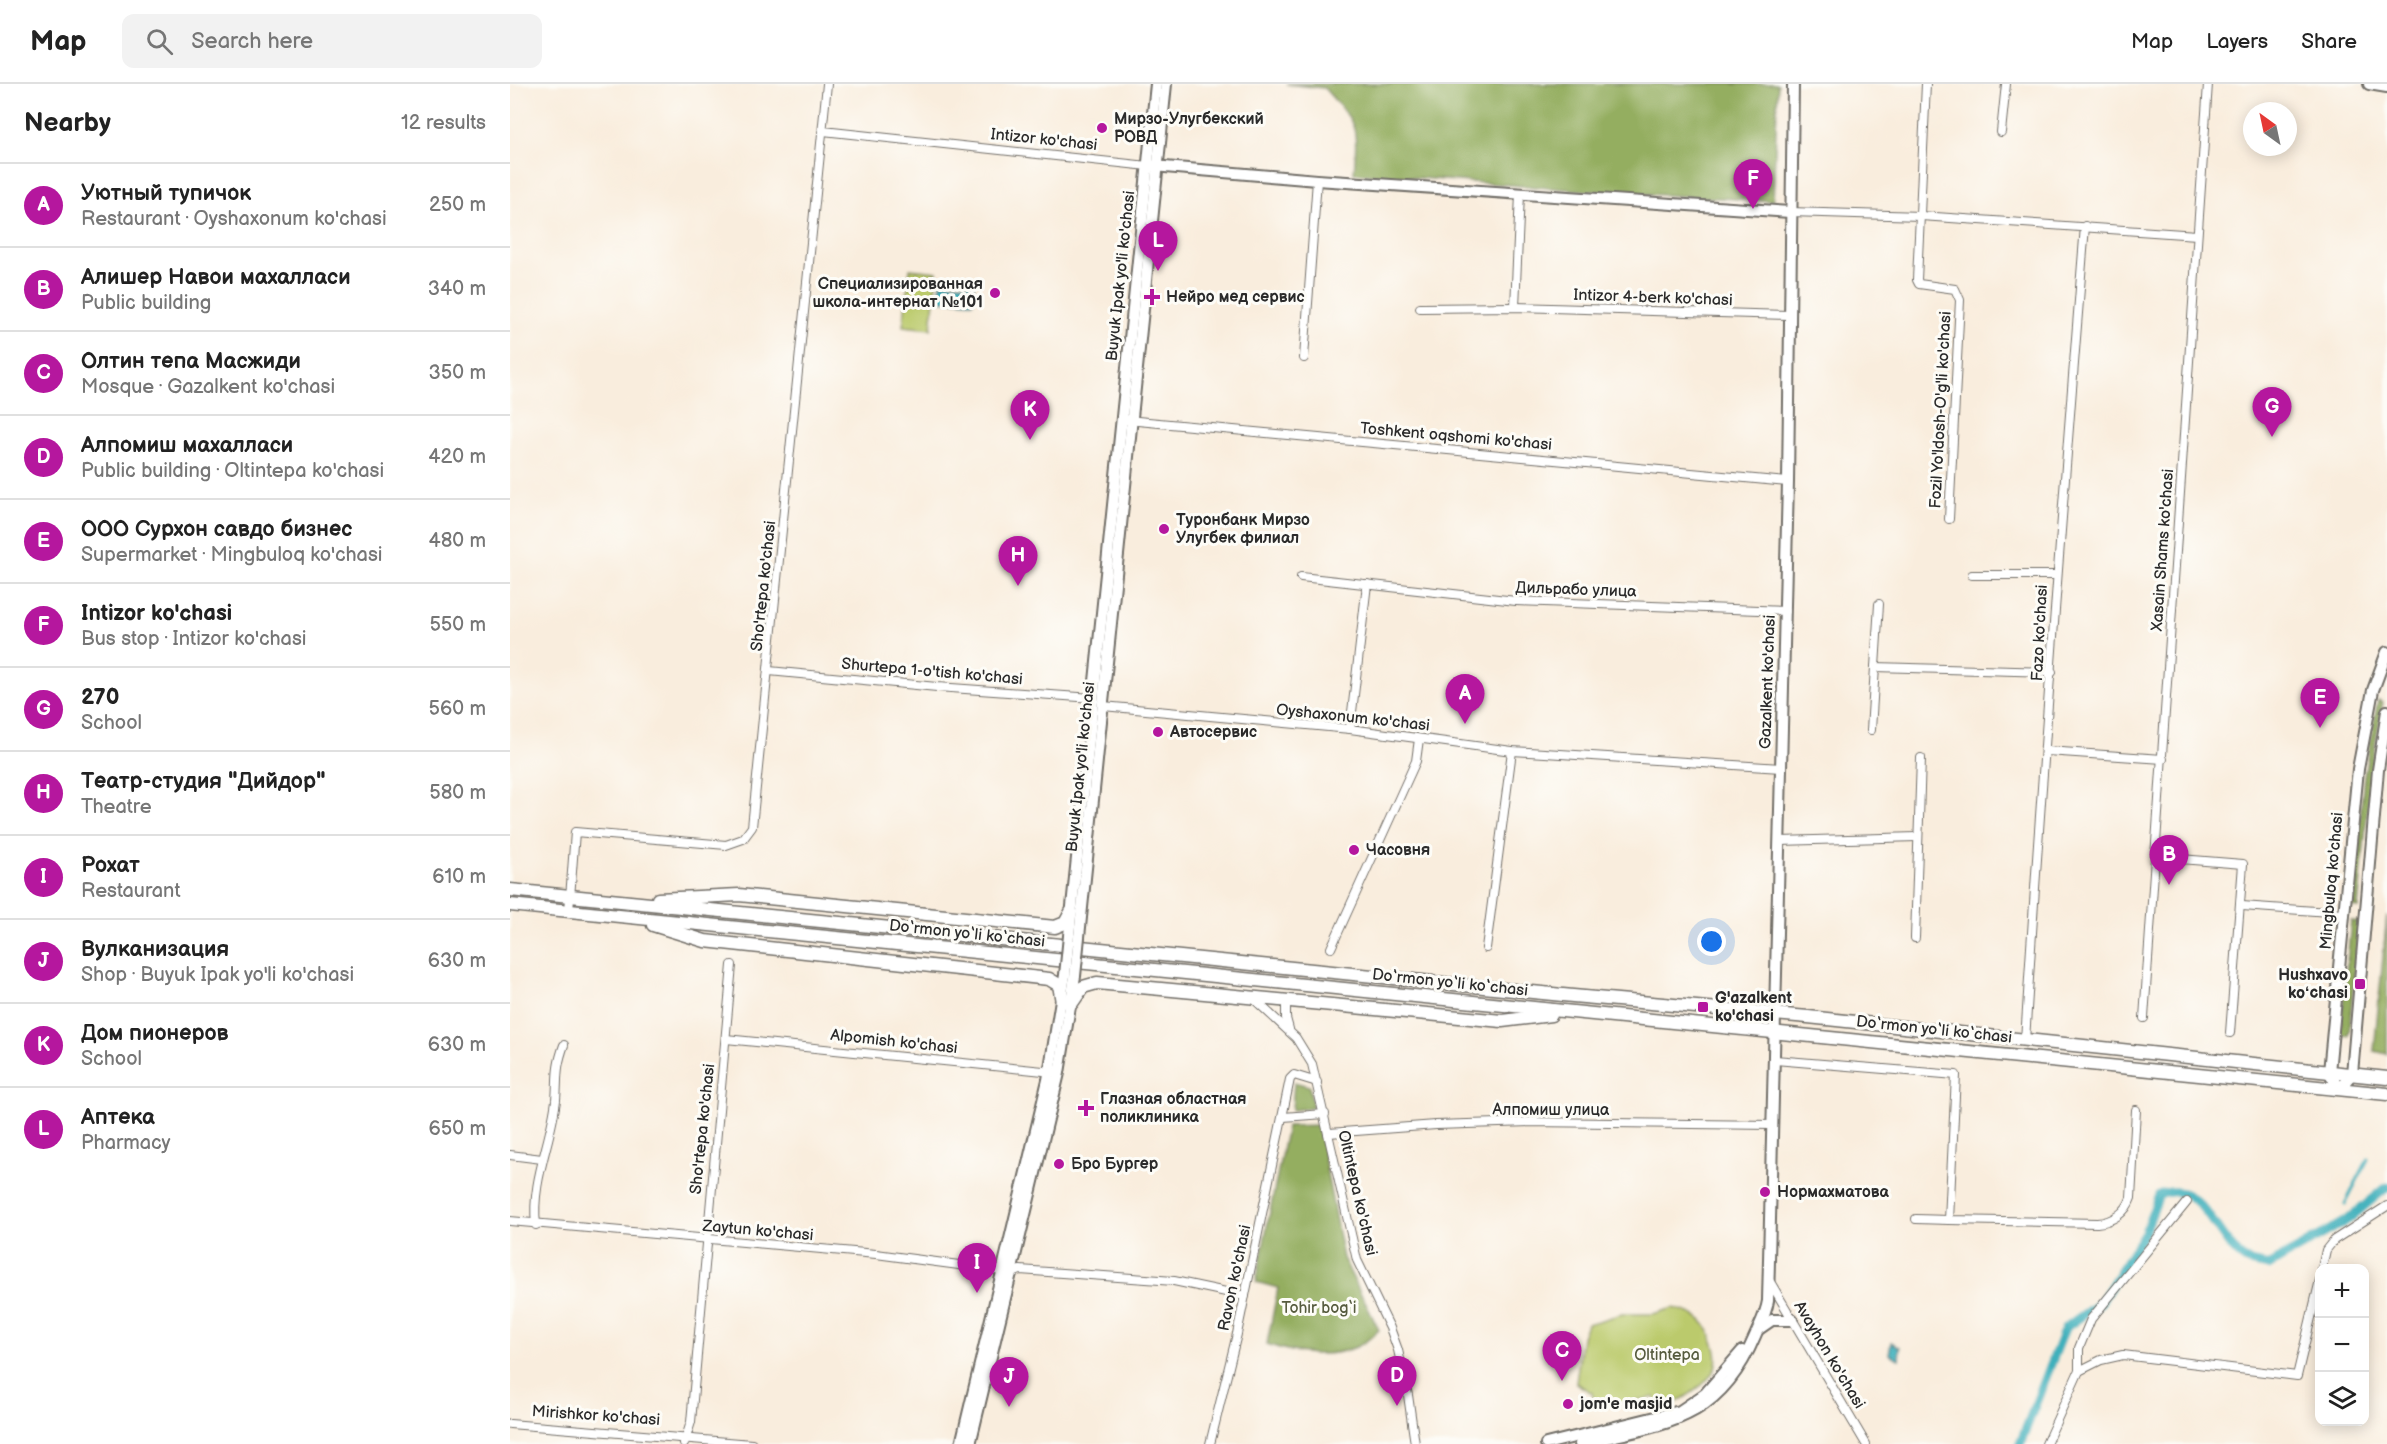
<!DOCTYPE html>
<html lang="en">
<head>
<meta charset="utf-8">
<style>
	:root { --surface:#fff; --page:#f2f2f2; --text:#222; --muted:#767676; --line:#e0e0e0; --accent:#b5179e }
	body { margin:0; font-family:"Balsamiq Sans",sans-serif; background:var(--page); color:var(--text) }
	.controls { position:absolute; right:18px; bottom:18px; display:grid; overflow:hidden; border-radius:12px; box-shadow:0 3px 15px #0003 }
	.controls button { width:54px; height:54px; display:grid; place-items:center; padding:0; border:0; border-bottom:2px solid var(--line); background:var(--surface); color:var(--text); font:30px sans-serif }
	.compass { position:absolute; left:1733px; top:18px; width:54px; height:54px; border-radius:50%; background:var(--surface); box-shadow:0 3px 15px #0003; rotate:327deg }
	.you { position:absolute; left:1202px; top:858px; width:21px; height:21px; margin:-15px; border:4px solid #fff; border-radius:50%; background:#1a73e8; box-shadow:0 0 0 9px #1a73e833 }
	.badge { display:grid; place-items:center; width:39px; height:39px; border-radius:50%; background:var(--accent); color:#fff; font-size:20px; font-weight:700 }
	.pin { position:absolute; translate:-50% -50px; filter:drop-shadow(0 2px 3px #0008) }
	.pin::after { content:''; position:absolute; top:32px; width:21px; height:18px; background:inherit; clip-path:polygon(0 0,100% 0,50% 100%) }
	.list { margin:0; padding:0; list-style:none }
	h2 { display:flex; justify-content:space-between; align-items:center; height:78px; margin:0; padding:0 24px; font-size:26px }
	h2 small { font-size:20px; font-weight:400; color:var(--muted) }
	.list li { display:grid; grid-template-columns:39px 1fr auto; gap:18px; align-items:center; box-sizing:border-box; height:84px; padding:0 24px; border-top:2px solid var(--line) }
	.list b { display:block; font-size:22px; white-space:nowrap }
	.list p { margin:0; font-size:20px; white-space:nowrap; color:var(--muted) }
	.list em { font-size:20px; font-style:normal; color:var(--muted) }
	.icon { flex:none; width:33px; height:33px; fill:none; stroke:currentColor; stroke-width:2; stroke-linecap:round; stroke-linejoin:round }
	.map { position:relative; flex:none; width:1877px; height:1360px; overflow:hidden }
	header { display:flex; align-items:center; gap:36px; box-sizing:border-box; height:84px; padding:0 30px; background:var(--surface); border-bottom:2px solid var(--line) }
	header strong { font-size:28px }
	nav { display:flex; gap:33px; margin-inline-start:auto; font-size:21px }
	.search { width:420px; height:54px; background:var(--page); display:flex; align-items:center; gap:15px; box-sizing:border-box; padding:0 21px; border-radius:12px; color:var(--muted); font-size:22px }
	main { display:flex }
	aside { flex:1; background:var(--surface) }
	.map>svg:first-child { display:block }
	.green { fill:#bbca6c; stroke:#737a4c; stroke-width:1.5 }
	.forest { fill:#94ae60; stroke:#606c46; stroke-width:1.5 }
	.water { fill:#40b0bc; stroke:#366e74; stroke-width:1.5 }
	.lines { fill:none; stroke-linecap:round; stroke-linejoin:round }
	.stream { stroke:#40b0bc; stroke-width:3 }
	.canal { stroke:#40b0bc; stroke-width:9 }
	.street-casing { stroke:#736f69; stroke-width:10 }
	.secondary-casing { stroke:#736f69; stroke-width:14 }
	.primary-casing { stroke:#736f69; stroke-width:15 }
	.street { stroke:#fff; stroke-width:8 }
	.secondary { stroke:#fff; stroke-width:10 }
	.primary { stroke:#fff; stroke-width:12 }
	.secondary-bridge-casing { stroke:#736f69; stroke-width:14; stroke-linecap:butt }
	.secondary-bridge { stroke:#fff; stroke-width:10 }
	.poi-dot { fill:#b5179e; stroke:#fdfcf7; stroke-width:2 }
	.labels { text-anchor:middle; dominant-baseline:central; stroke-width:6; stroke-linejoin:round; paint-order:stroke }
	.poi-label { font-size:16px; font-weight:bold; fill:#2b2b2b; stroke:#fdfcf7; text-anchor:start }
	.street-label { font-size:16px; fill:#2b2b2b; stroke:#fdfcf7 }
	.park-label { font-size:16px; fill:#565b3e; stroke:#fdfcf7 }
</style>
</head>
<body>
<header>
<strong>Map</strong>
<div class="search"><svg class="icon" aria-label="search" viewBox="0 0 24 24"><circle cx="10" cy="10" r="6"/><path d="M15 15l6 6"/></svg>Search here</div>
<nav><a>Map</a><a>Layers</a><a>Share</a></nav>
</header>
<main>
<aside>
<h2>Nearby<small>12 results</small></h2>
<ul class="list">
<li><span class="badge">A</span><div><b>Уютный тупичок</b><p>Restaurant · Oyshaxonum ko'chasi</p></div><em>250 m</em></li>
<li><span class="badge">B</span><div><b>Алишер Навои махалласи</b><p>Public building</p></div><em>340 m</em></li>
<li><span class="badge">C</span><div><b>Олтин тепа Масжиди</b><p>Mosque · Gazalkent ko'chasi</p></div><em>350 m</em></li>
<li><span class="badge">D</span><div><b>Алпомиш махалласи</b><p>Public building · Oltintepa ko'chasi</p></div><em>420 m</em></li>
<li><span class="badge">E</span><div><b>ООО Сурхон савдо бизнес</b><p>Supermarket · Mingbuloq ko'chasi</p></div><em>480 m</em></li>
<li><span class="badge">F</span><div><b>Intizor ko'chasi</b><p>Bus stop · Intizor ko'chasi</p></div><em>550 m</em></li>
<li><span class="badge">G</span><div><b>270</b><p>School</p></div><em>560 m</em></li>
<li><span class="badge">H</span><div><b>Театр-студия &quot;Дийдор&quot;</b><p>Theatre</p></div><em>580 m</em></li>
<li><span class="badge">I</span><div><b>Рохат</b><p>Restaurant</p></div><em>610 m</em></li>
<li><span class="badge">J</span><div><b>Вулканизация</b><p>Shop · Buyuk Ipak yo'li ko'chasi</p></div><em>630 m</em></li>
<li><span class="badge">K</span><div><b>Дом пионеров</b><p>School</p></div><em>630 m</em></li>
<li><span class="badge">L</span><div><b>Аптека</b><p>Pharmacy</p></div><em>650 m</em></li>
</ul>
</aside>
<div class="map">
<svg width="1877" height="1360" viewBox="0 0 1877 1360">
	<rect width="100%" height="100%" fill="#fdfcf7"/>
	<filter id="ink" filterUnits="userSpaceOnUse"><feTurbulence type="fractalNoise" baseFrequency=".0167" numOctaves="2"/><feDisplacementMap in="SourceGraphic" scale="12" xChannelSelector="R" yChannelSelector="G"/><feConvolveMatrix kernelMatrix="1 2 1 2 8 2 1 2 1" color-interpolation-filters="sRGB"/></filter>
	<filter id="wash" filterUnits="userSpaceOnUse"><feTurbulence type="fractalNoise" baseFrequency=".008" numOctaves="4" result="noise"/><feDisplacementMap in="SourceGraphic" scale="24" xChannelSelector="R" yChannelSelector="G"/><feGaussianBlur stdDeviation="1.35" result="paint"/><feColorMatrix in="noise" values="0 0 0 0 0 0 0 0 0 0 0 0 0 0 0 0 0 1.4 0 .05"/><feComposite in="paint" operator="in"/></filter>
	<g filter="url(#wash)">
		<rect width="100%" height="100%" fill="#f9eddd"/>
		<!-- green -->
		<g class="green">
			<polygon points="400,185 427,188 421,245 393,242"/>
			<path d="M1163,1224c19,5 31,9 38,28 4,10 8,21 4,32 -7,19 -41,36 -58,45l-2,-16 -47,8 -15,-7 -1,-5 -16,-10 6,-46 5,-13 35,-10h31z"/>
		</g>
		<!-- forest -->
		<g class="forest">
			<path d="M776,0h492l-5,117 -183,-10 -236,-18c4,-50 3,-48 -30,-85z"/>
			<polygon points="1868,616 1873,618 1862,679 1848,824 1842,823 1854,692"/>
			<polygon points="1877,831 1877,970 1864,967"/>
			<polygon points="1841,837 1849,838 1839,951 1830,951"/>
			<polygon points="784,998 799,1002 803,1024 782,1026"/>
			<path d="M808,1041l25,133 36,72c-7,6 -14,14 -23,17 -27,12 -62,7 -89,-3l11,-56 -22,-6 31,-156z"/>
		</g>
		<!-- water -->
		<g class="water">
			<polygon points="431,199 464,201 463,218 429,216"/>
			<polygon points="1381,1258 1390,1263 1389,1275 1379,1270"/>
		</g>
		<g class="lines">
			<!-- stream -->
			<polyline class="stream" points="1835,1120 1858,1075"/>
			<!-- canal -->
			<path class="canal" d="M1510,1360l45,-116 36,-26 44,-70 14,-37c46,-19 56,51 91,67 5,2 12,2 18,4l81,-47 38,-32"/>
		</g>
	</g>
	<g filter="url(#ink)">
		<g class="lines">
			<defs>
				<g id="street">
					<polyline points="1416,0 1407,196 1409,200 1445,205 1450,216 1439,435"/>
					<polyline points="313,47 638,82"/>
					<polyline points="1491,48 1496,0"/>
					<polyline points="1280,128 1411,132 1687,151"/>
					<polyline points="1005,223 1010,110"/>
					<polyline points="910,224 1005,223 1279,231"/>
					<polyline points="794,274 807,96"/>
					<polyline points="617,336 1278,398"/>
					<polyline points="1462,491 1547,491"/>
					<polyline points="791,493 1006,517 1276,527"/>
					<polyline points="1365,583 1542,588"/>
					<polyline points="259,587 427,603 583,614"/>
					<polyline points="593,622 840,645 1002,667 1271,684"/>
					<polyline points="840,645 857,500"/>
					<polyline points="1361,646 1369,520"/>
					<polyline points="1537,667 1653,675"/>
					<polyline points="1270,757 1407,753"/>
					<polyline points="1645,773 1733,780 1720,949"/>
					<polyline points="1732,822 1834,829"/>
					<polyline points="59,827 65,748 216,761 233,755 242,743 317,0"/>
					<polyline points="1405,854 1411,674"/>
					<polyline points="821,864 906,677 909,655"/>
					<polyline points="976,864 1002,667"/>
					<polyline points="744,915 786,954 802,980 847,1176 880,1244 888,1266 898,1311 905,1360"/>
					<polyline points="776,918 776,934 779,945"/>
					<polyline points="1634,934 1698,0"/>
					<polyline points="216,955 543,988"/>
					<path d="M1515,957c17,-272 38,-543 60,-815"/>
					<path d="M1265,976l181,15 -7,145 148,3c15,-1 29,-10 34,-25l5,-88"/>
					<polyline points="773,1033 815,1030"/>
					<polyline points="819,1049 926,1041 1021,1038 1263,1041"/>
					<polyline points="0,1071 32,1075"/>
					<polyline points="1406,1135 1439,1136"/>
					<polyline points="0,1137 366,1170 494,1187"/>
					<path d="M26,1141c-5,-43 15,-82 20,-125 2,-23 -1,-30 8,-55"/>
					<polyline points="1812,1184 1816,1166 1824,1156 1877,1122"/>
					<polyline points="503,1189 510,1186 664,1197 735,1212"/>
					<polyline points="1259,1196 1356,1360"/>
					<polyline points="1569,1287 1591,1276 1613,1271 1787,1292 1810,1196"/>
					<polyline points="0,1340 242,1360"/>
					<polyline points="174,1360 181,1338 222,881"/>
					<polyline points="700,1360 727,1250 780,995 784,991 807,998"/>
					<polyline points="1536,1360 1569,1287 1569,1264 1581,1235 1677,1118"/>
				</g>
				<g id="secondary">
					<polyline points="1859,0 1877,3"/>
					<polyline points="643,82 807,96 1280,128"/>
					<polyline points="1877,568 1863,606 1848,685 1819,988 1829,1005 1842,990 1868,686 1877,627"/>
					<polyline points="559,852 646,0"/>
					<polyline points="569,853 656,0"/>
					<polyline points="1249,1245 1262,1236 1282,1236"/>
					<polyline points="451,1360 538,996 555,891"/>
					<polyline points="460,1360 549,989 565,892"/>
					<polyline points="1036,1360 1170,1327 1195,1310 1232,1267"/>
					<path d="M1070,1360c83,-20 138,-20 175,-108 5,-12 11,-22 13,-35l20,-819 5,-398"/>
				</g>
				<g id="primary">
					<polyline points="0,806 1063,912 1298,933 1877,994"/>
					<polyline points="148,815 229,811 545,843 555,839 561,828"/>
					<polyline points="0,821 1877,1010"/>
					<polyline points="143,841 195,857 539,895 549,901 552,918"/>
					<polyline points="562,919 573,903 587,899 992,937 1041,931"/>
				</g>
			</defs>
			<!-- street casing -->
			<use href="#street" class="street-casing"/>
			<!-- secondary casing -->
			<use href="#secondary" class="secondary-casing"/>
			<!-- primary casing -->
			<use href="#primary" class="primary-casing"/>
			<!-- street -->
			<use href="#street" class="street"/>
			<!-- secondary -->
			<use href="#secondary" class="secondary"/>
			<!-- primary -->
			<use href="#primary" class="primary"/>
			<defs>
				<g id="secondary-bridge">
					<polyline points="555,891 559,852"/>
					<polyline points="565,892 569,853"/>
				</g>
			</defs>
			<!-- secondary-bridge casing -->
			<use href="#secondary-bridge" class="secondary-bridge-casing"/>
			<!-- secondary-bridge -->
			<use href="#secondary-bridge" class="secondary-bridge"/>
		</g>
	</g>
	<!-- markers -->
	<g class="poi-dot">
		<circle cx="592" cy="44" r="6"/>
		<circle cx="485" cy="209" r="6"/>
		<path d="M639 204h6v6h6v6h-6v6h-6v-6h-6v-6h6z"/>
		<circle cx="654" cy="445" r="6"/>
		<circle cx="648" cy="648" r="6"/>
		<circle cx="844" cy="766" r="6"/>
		<rect x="1844" y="894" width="12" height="12" rx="3"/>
		<rect x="1187" y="917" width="12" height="12" rx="3"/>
		<path d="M573 1015h6v6h6v6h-6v6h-6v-6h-6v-6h6z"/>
		<circle cx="549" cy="1080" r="6"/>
		<circle cx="1255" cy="1108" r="6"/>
		<circle cx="1058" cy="1320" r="6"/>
	</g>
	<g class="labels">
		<!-- poi labels -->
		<g class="poi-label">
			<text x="604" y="35">Мирзо-Улугбекский<tspan x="604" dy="18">РОВД</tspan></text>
			<text x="473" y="200" text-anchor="end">Специализированная<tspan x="473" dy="18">школа-интернат №101</tspan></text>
			<text x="656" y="213">Нейро мед сервис</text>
			<text x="666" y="436">Туронбанк Мирзо<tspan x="666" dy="18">Улугбек филиал</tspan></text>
			<text x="660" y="648">Автосервис</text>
			<text x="856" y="766">Часовня</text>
			<text x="1838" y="891" text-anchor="end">Hushxavo<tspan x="1838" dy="18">koʻchasi</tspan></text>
			<text x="1205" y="914">G'azalkent<tspan x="1205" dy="18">ko'chasi</tspan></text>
			<text x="590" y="1015">Глазная областная<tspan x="590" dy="18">поликлиника</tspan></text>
			<text x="561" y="1080">Бро Бургер</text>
			<text x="1267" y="1108">Нормахматова</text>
			<text x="1070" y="1320">jom'e masjid</text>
		</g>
		<!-- street labels -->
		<g class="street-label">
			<text transform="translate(534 56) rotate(6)">Intizor ko'chasi</text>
			<text transform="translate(611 192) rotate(-84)">Buyuk Ipak yo'li ko'chasi</text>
			<text transform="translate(1143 214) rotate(2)">Intizor 4-berk ko'chasi</text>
			<text transform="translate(1431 326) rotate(-87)">Fozil Yo'ldosh-O'g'li ko'chasi</text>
			<text transform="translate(946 353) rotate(5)">Toshkent oqshomi ko'chasi</text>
			<text transform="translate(1653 466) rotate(-86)">Xasain Shams ko'chasi</text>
			<text transform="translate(254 502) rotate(-84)">Sho'rtepa ko'chasi</text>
			<text transform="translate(1066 506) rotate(2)">Дильрабо улица</text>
			<text transform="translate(1530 549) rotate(-87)">Fazo ko'chasi</text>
			<text transform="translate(422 588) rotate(5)">Shurtepa 1-o'tish ko'chasi</text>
			<text transform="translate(1258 598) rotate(-88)">Gazalkent ko'chasi</text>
			<text transform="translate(843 634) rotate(6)">Oyshaxonum ko'chasi</text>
			<text transform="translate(571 683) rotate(-84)">Buyuk Ipak yo'li ko'chasi</text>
			<text transform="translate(1822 797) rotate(-85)">Mingbuloq ko'chasi</text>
			<text transform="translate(457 850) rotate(6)">Do‘rmon yo‘li ko‘chasi</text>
			<text transform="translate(940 899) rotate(6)">Do‘rmon yo‘li ko‘chasi</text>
			<text transform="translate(1424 946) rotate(6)">Do‘rmon yo‘li ko‘chasi</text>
			<text transform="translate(384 958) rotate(6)">Alpomish ko'chasi</text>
			<text x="1041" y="1026">Алпомиш улица</text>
			<text transform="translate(193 1045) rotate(-84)">Sho'rtepa ko'chasi</text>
			<text transform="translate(847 1109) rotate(77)">Oltintepa ko'chasi</text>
			<text transform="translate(248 1147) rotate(5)">Zaytun ko'chasi</text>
			<text transform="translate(725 1194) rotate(-78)">Ravon ko'chasi</text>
			<text transform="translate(1319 1271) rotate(59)">Avayhon ko'chasi</text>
			<text transform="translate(86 1332) rotate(4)">Mirishkor ko'chasi</text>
		</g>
		<!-- park labels -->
		<g class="park-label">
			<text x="809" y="1224">Tohir bog‘i</text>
			<text x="1157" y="1271">Oltintepa</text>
		</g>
	</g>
</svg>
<div class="controls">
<button>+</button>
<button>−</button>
<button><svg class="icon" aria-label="layers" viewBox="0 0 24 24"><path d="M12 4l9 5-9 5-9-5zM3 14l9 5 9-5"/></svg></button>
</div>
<svg class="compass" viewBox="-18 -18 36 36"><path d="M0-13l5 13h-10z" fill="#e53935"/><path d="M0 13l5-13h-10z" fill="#767676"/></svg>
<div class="you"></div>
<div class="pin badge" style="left:955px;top:640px">A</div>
<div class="pin badge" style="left:1659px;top:801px">B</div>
<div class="pin badge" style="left:1052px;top:1297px">C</div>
<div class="pin badge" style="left:887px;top:1322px">D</div>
<div class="pin badge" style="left:1810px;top:644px">E</div>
<div class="pin badge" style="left:1243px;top:125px">F</div>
<div class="pin badge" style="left:1762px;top:353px">G</div>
<div class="pin badge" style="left:508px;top:502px">H</div>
<div class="pin badge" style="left:467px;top:1209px">I</div>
<div class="pin badge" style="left:499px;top:1323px">J</div>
<div class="pin badge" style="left:520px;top:356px">K</div>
<div class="pin badge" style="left:648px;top:187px">L</div>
</div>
</main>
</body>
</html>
